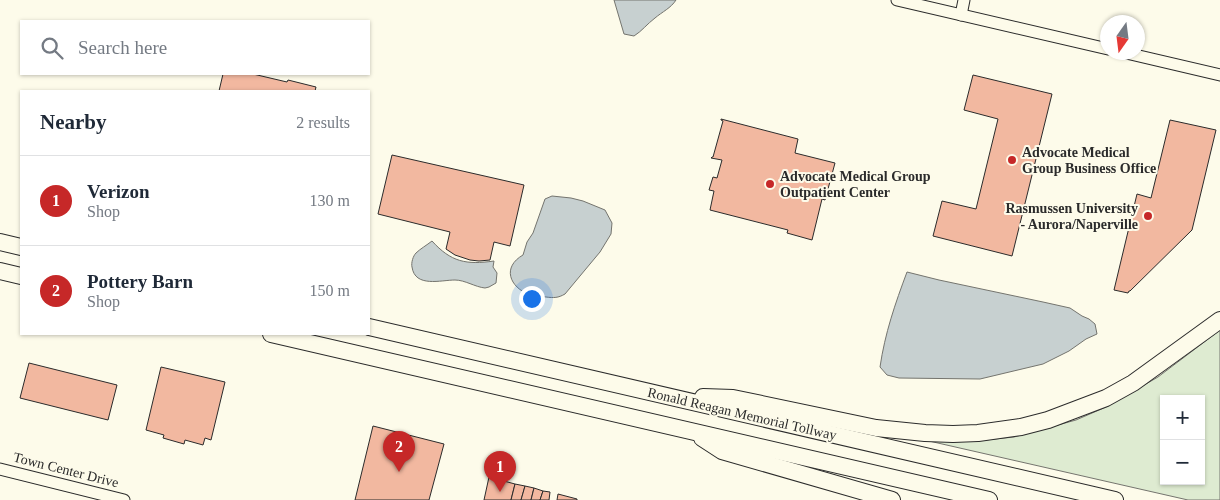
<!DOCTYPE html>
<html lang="en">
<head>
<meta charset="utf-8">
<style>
	:root { --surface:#fff; --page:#f6f6f7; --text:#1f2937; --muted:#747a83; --line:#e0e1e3; --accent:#c62828 }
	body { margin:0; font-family:Georgia,serif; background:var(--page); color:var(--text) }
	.controls { position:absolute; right:15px; bottom:15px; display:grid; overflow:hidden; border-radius:0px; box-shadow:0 1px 4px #0004 }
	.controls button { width:45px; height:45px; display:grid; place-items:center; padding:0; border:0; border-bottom:1px solid var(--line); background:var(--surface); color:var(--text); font:25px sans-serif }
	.compass { position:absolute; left:1100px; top:15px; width:45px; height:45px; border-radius:50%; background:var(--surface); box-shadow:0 1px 4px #0004; rotate:194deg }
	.you { position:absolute; left:531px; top:298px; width:18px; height:18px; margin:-12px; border:4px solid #fff; border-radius:50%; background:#1a73e8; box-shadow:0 0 0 8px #1a73e833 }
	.badge { display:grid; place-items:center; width:32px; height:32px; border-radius:50%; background:var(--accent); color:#fff; font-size:16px; font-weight:700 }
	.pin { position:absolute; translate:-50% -41px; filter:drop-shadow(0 1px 2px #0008) }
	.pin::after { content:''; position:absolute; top:26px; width:18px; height:15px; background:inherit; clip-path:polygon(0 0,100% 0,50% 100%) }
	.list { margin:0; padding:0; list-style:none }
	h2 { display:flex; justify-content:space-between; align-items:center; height:65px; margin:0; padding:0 20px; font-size:21px }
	h2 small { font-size:16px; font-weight:400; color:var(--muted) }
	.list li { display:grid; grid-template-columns:32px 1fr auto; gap:15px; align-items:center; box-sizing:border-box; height:90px; padding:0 20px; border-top:1px solid var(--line) }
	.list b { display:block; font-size:19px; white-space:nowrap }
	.list p { margin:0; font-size:16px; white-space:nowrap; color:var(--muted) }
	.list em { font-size:16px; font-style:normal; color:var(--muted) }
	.icon { flex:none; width:28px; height:28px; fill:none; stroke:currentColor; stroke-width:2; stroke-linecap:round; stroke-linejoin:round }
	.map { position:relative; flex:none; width:1220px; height:500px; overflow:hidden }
	.search { position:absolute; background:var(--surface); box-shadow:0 1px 4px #0004; left:20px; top:20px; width:350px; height:55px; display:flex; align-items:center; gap:12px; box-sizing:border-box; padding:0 18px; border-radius:0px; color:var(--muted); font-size:19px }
	.panel { position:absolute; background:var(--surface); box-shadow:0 1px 4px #0004; left:20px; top:90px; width:350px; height:245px; border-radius:0px }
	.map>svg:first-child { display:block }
	.green { fill:#deebd1; stroke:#74746e; fill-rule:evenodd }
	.water { fill:#c7d0d0; stroke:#74746e }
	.building { fill:#f2b8a0; stroke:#2b2b2b }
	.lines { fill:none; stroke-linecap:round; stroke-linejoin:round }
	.minor-casing { stroke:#2b2b2b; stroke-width:13 }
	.highway-casing { stroke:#2b2b2b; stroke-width:18 }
	.minor { stroke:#fdfbea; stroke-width:11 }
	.highway { stroke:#fdfbea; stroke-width:16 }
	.poi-dot { fill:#c62828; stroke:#fdfbea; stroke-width:2 }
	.labels { text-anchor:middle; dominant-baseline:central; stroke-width:4; stroke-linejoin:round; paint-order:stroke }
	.poi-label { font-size:14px; font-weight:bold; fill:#2b2b2b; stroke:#fdfbea; text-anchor:start }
	.street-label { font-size:14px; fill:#2b2b2b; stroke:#fdfbea }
</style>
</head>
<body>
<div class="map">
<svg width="1220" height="500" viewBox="0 0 1220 500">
	<rect width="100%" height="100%" fill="#fdfbea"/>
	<!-- green -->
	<path class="green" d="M1220,330v170h-32l-259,-59 56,-1 29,-3 62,-17 30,-13 52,-30zM1164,399h37v82h-37z"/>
	<!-- water -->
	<g class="water">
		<path d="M614,0h62c-5,8 -14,12 -21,18 -8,6 -13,13 -21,18l-10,-2z"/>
		<path d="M552,196l19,2 12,3 22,9 7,13 -1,11 -11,18 -35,42c-7,4 -11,4 -19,3 -5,-1 -11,-1 -16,-2 -21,-8 -28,-28 -7,-40l4,-13 6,-9 12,-34z"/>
		<path d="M432,241c19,21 34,24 62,20l-1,6 4,6 -1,10 -7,4 -4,1c-10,-1 -20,-8 -30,-8 -14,0 -40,8 -43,-13 -1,-4 1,-11 4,-14 4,-4 11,-8 16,-12z"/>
		<path d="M907,272l32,8 104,22 27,6 12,8 7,3 6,5 2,10 -11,5 -17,12 -26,13 -63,15 -81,-1 -12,-3 -7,-8c5,-34 15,-63 27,-95z"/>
	</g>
	<!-- building -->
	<g class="building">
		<polygon points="223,74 253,74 287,82 288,80 316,87 315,91 219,91"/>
		<polygon points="973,75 1052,94 1012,256 933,236 942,201 976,209 998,119 964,110"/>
		<polygon points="721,119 798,139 795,153 835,163 825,200 822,199 812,240 787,233 788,230 710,210 714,191 709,190 713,177 717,178 722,160 711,158 712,157 713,157 723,121 721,120"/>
		<polygon points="1170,120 1216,130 1192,230 1130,291 1129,291 1128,293 1114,290 1137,194 1151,198"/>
		<polygon points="392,155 524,185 510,246 494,242 490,260 479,261 470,260 455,255 446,249 450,232 378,214"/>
		<polygon points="29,363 117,385 108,420 20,398"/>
		<polygon points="161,367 225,382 211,440 205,438 203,445 185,440 184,444 163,438 164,435 146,430"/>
		<polygon points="373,426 444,444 429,500 355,500"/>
		<polygon points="489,477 515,484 511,500 484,500"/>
		<polygon points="515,484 525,486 521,500 511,500"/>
		<polygon points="525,486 534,488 531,500 521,500"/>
		<polygon points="534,488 543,491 540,500 531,500"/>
		<polygon points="543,491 550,492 549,500 540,500"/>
		<polygon points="558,494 577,499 577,500 557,500"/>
	</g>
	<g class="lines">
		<defs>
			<g id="minor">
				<polyline points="897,0 1108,49"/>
				<polyline points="961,15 964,0"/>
				<polyline points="1122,52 1220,75"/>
				<polyline points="0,469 124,500"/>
			</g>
			<g id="highway">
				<polyline points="0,242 21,247"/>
				<polyline points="0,271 21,276"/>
				<polyline points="369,327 1115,500"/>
				<polyline points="271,334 989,500"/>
				<polyline points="703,397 733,398 876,428 925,433 953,434 978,433 1021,427 1048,420 1106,398 1133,383 1220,320"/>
				<polyline points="702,438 722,451 892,500"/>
			</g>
		</defs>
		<!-- minor casing -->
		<use href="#minor" class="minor-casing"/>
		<!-- highway casing -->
		<use href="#highway" class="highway-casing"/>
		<!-- minor -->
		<use href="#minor" class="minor"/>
		<!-- highway -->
		<use href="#highway" class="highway"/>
	</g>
	<!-- markers -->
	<g class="poi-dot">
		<circle cx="1012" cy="160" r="5"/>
		<circle cx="770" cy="184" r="5"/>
		<circle cx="1148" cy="216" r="5"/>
	</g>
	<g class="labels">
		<!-- poi labels -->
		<g class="poi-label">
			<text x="1022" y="152">Advocate Medical<tspan x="1022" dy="16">Group Business Office</tspan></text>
			<text x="780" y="176">Advocate Medical Group<tspan x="780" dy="16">Outpatient Center</tspan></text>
			<text x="1138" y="208" text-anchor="end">Rasmussen University<tspan x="1138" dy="16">- Aurora/Naperville</tspan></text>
		</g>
		<!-- street labels -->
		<g class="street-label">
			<text transform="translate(742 414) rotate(13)">Ronald Reagan Memorial Tollway</text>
			<text transform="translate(66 470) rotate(14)">Town Center Drive</text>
		</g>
	</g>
</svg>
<div class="controls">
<button>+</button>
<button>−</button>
</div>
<svg class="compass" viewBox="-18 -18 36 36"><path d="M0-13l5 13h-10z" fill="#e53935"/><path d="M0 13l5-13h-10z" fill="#747a83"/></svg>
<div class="you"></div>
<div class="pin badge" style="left:500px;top:492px">1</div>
<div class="pin badge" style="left:399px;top:472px">2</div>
<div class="search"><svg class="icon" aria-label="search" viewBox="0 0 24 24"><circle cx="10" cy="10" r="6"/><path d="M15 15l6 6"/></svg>Search here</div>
<section class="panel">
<h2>Nearby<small>2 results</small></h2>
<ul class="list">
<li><span class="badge">1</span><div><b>Verizon</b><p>Shop</p></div><em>130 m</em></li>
<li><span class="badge">2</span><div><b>Pottery Barn</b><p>Shop</p></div><em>150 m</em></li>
</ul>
</section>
</div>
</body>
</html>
